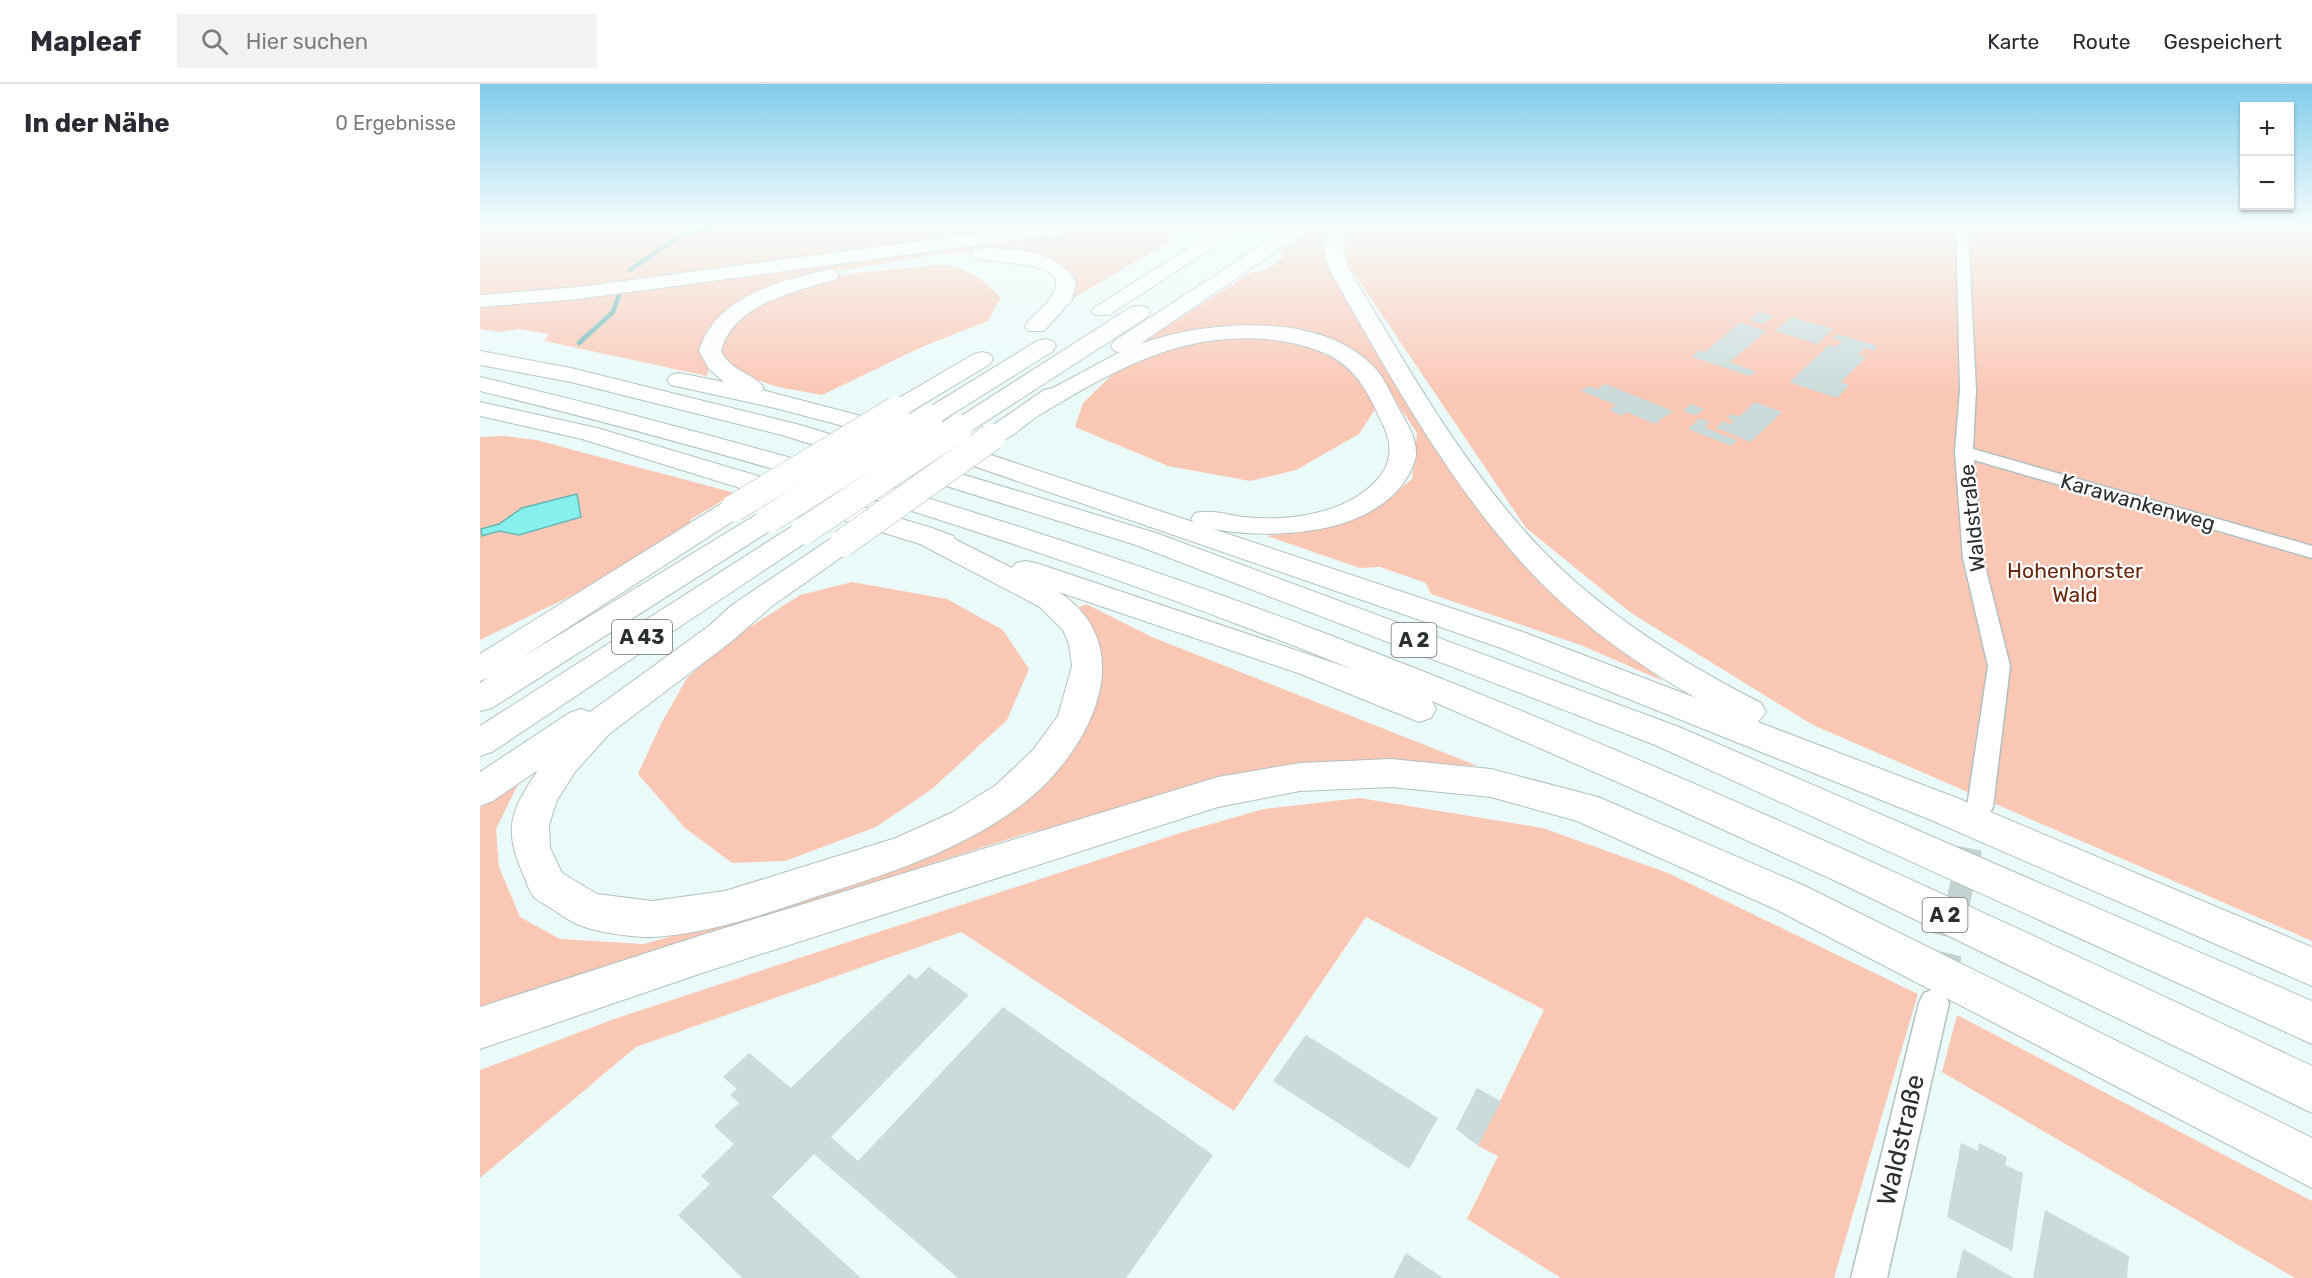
<!DOCTYPE html>
<html lang="de">
<head>
<meta charset="utf-8">
<style>
	:root { --surface:#fff; --page:#f2f2f3; --text:#2b2b33; --muted:#7c7c81; --line:#e1e1e2 }
	body { margin:0; font-family:Rubik,sans-serif; background:var(--page); color:var(--text) }
	.controls { position:absolute; right:18px; top:18px; display:grid; overflow:hidden; border-radius:0px; box-shadow:0 2px 4px #0004 }
	.controls button { width:54px; height:54px; display:grid; place-items:center; padding:0; border:0; border-bottom:2px solid var(--line); background:var(--surface); color:var(--text); font:30px sans-serif }
	.list { margin:0; padding:0; list-style:none }
	h2 { display:flex; justify-content:space-between; align-items:center; height:78px; margin:0; padding:0 24px; font-size:26px }
	h2 small { font-size:20px; font-weight:400; color:var(--muted) }
	.icon { flex:none; width:33px; height:33px; fill:none; stroke:currentColor; stroke-width:2; stroke-linecap:round; stroke-linejoin:round }
	.map { position:relative; flex:none; width:1832px; height:1194px; overflow:hidden }
	header { display:flex; align-items:center; gap:36px; box-sizing:border-box; height:84px; padding:0 30px; background:var(--surface); border-bottom:2px solid var(--line) }
	header strong { font-size:28px }
	nav { display:flex; gap:33px; margin-inline-start:auto; font-size:21px }
	.search { width:420px; height:54px; background:var(--page); display:flex; align-items:center; gap:15px; box-sizing:border-box; padding:0 21px; border-radius:0px; color:var(--muted); font-size:22px }
	main { display:flex }
	aside { flex:1; background:var(--surface) }
	.map>svg:first-child { display:block }
	.green { fill:#fbc7b5 }
	.water { fill:#86f0ec; stroke:#6ab6b4; stroke-width:1.5 }
	.lines { fill:none; stroke-linecap:round; stroke-linejoin:round }
	.stream { stroke:#6ab6b4; stroke-width:4.5 }
	.building { fill:#cbdbda }
	.minor-tunnel-far1 { stroke:#c4d2d1; stroke-width:24; stroke-dasharray:24 12; stroke-linecap:butt }
	.minor-tunnel { stroke:#c4d2d1; stroke-width:32; stroke-dasharray:32 16; stroke-linecap:butt }
	.minor-casing { stroke:#b1c1bf; stroke-width:3 }
	.motorway-casing { stroke:#b1c1bf; stroke-width:2 }
	.minor { fill:#fff; fill-rule:evenodd }
	.motorway { fill:#fff; fill-rule:evenodd }
	.motorway-bridge-casing { stroke:#b1c1bf; stroke-width:28; stroke-linecap:butt }
	.motorway-bridge { stroke:#fff; stroke-width:27 }
	.labels { text-anchor:middle; dominant-baseline:central; stroke-width:4.5; stroke-linejoin:round; paint-order:stroke }
	.shield { fill:#fff; stroke:#6a6e6e; stroke-width:1.5 }
	.shield-label { font-size:20px; font-weight:bold; fill:#2a3030 }
	.street-label { font-size:21px; fill:#2a3030; stroke:#fff }
	.park-label { font-size:21px; fill:#6a270c; stroke:#fff }
	.near-street-label { font-size:26px; fill:#2a3030; stroke:#fff }
</style>
</head>
<body>
<header>
<strong>Mapleaf</strong>
<div class="search"><svg class="icon" aria-label="search" viewBox="0 0 24 24"><circle cx="10" cy="10" r="6"/><path d="M15 15l6 6"/></svg>Hier suchen</div>
<nav><a>Karte</a><a>Route</a><a>Gespeichert</a></nav>
</header>
<main>
<aside>
<h2>In der Nähe<small>0 Ergebnisse</small></h2>
<ul class="list">
</ul>
</aside>
<div class="map">
<svg width="1832" height="1194" viewBox="0 0 1832 1194">
	<rect width="100%" height="100%" fill="#eafaf9"/>
	<!-- green -->
	<g class="green">
		<polygon points="0,142 574,142 210,192 0,214"/>
		<polygon points="623,142 702,142 691,150 694,155 590,216 595,206 592,191 568,174 504,167 461,170 352,188 263,220 229,282 227,292 65,257 68,250 38,245 20,248 0,245 0,223 97,214"/>
		<path d="M836,142h16l-7,18 117,208 55,81 53,55 113,93 -80,-35 -152,-52 -5,-11 -46,-16 -20,1 -93,-32c28,-4 57,-5 83,-16 23,-9 43,-26 62,-41l5,-46 -43,-64 -94,-40 -157,26 127,-82 16,-3 17,-13 -2,-6z"/>
		<path d="M868,142h964v715l-499,-216 -182,-112 -105,-85 -175,-259c-6,-15 -10,-27 -3,-43z"/>
		<path d="M459,181c26,0 44,14 62,33l-13,23 -64,25 -102,49 -44,-8 -27,-9 -20,-11 -9,-15 2,-16 6,-9 35,-25 58,-22 32,-7z"/>
		<path d="M763,252c37,3 78,6 107,32 11,10 19,27 26,40l-17,26 -63,36 -46,11 -82,-15 -93,-39 8,-24 33,-32 57,-25z"/>
		<polygon points="23,352 56,356 255,409 210,436 212,440 95,510 0,556 0,353"/>
		<polygon points="372,498 467,515 523,546 549,585 527,636 452,705 396,743 305,777 252,779 205,744 158,690 182,638 207,594 248,557 320,511"/>
		<path d="M606,520l66,33 326,129 -103,-7 -125,17 -139,38 -87,20 -544,175v-201l40,-28 -24,49 3,38 21,50 40,22 84,5 162,-46 106,-36 185,-167c7,-41 6,-53 -18,-88z"/>
		<polygon points="880,714 1063,744 1188,789 1438,910 1354,1194 1081,1194 987,1135 1018,1072 998,1062 1064,926 886,833 754,1027 481,848 156,963 0,1094 0,986 3,985 134,935 703,748 784,725"/>
		<polygon points="1477,931 1832,1117 1832,1194 1815,1194 1462,988"/>
	</g>
	<!-- water -->
	<polygon class="water" points="97,410 101,433 39,451 19,447 2,452 1,445 19,440 42,424"/>
	<g class="lines">
		<!-- stream -->
		<g class="stream">
			<polyline points="209,148 237,142"/>
			<polyline points="150,186 215,142"/>
			<polyline points="99,259 133,228 139,211"/>
		</g>
	</g>
	<!-- building -->
	<g class="building">
		<polygon points="1279,227 1293,232 1283,240 1269,236"/>
		<polygon points="1311,233 1353,245 1338,260 1295,247"/>
		<polygon points="1260,238 1286,247 1250,278 1275,287 1270,292 1212,273 1219,266 1225,268"/>
		<polygon points="1357,250 1398,262 1394,267 1385,264 1378,271 1386,273 1361,298 1369,301 1357,314 1309,298 1349,261 1355,263 1362,257 1352,254"/>
		<polygon points="1125,300 1193,327 1175,340 1146,328 1142,332 1129,326 1136,321 1101,307 1109,302 1117,305"/>
		<polygon points="1275,318 1302,328 1271,358 1236,344 1243,337 1251,340 1254,337 1247,334 1252,330 1259,333"/>
		<polygon points="1211,320 1224,325 1216,331 1203,327"/>
		<polygon points="1220,334 1229,338 1225,342 1228,345 1257,356 1251,362 1208,345"/>
		<polygon points="449,883 489,911 351,1053 378,1077 523,923 733,1071 646,1194 478,1194 334,1070 292,1113 381,1194 262,1194 198,1131 230,1100 221,1092 254,1060 234,1042 259,1019 250,1011 257,1005 243,993 269,969 311,1004 429,890 436,895"/>
		<polygon points="826,951 958,1034 929,1085 793,997"/>
		<polygon points="997,1004 1021,1017 998,1062 976,1045"/>
		<polygon points="1481,1059 1498,1067 1499,1059 1527,1073 1525,1081 1543,1089 1532,1167 1467,1133"/>
		<polygon points="1565,1126 1649,1172 1647,1194 1553,1194"/>
		<polygon points="1483,1165 1534,1194 1476,1194"/>
		<polygon points="926,1169 963,1194 913,1194"/>
	</g>
	<g class="lines">
		<!-- minor-tunnel-far1 -->
		<polyline class="minor-tunnel-far1" points="1477,823 1499,725"/>
		<!-- minor-tunnel -->
		<polyline class="minor-tunnel" points="1459,900 1477,821"/>
		<defs>
			<g id="minor">
				<polygon points="1476,142 1488,142 1496,306 1493,365 1832,462 1832,474 1494,376 1503,474 1530,582 1513,723 1509,730 1500,733 1491,730 1487,723 1508,582 1483,474 1475,368 1480,306"/>
				<polygon points="1454,905 1464,909 1469,919 1407,1194 1371,1194 1439,919 1444,909"/>
			</g>
			<g id="motorway">
				<polygon points="553,142 604,142 595,148 98,215 0,223 0,211 98,203"/>
				<polygon points="744,142 766,142 629,231 615,231 611,227 615,223"/>
				<path d="M811,142h22l-173,118c67,-24 179,-33 233,22 11,11 17,26 24,39 8,16 20,31 19,50 -2,13 -11,27 -19,36 -42,45 -127,48 -184,38l310,103 173,66c-63,-36 -123,-79 -172,-133 -79,-87 -137,-194 -195,-296l-6,-21 6,-22h18l-4,22 6,21c58,97 116,202 196,284 62,63 138,110 216,150l5,9 -8,10 199,76 355,149v39l-381,-166 -430,-172 -597,-206 -129,-34 -104,-23 -4,-5 4,-5 8,-2 45,9 -15,-13 -10,-18c16,-55 81,-70 130,-82l7,2 3,4 -3,4c-41,13 -102,24 -115,72 11,22 32,21 43,37l-2,2 160,42 271,90 -2,-3 4,-6c17,-4 33,2 49,4 44,5 101,-3 132,-36 15,-15 17,-35 8,-54 -13,-28 -25,-56 -53,-71 -21,-10 -43,-15 -66,-17 -86,-7 -152,32 -224,75 -18,10 -35,34 -58,28l-4,-5 4,-5 61,-42 9,-2 67,-36 -6,-1 -3,-5 3,-5z"/>
				<path d="M501,164c34,0 77,2 95,34l-4,18 -28,31h-16l-3,-5 3,-5c74,-64 -17,-54 -54,-63l-3,-4 3,-4z"/>
				<polygon points="659,222 667,223 670,228 667,233 488,349 479,351 470,349 467,344 470,339 651,223"/>
				<polygon points="565,255 573,257 576,262 573,267 458,339 449,341 440,339 437,334 440,329 557,257"/>
				<polygon points="0,267 91,284 320,341 676,449 1199,643 1832,917 1832,960 1175,661 656,461 302,351 91,298 0,281"/>
				<polygon points="502,268 510,270 513,275 510,280 425,331 416,333 407,331 404,326 407,321 494,270"/>
				<path d="M0,293c285,68 565,151 839,254 338,128 666,281 993,435v47l-472,-230 -184,-84 -224,-98 4,8 -5,9 -12,4 -121,-49 -239,-81c87,58 26,166 -39,214 -62,46 -133,68 -205,91 -53,18 -105,36 -161,40 -19,1 -60,-5 -77,-13 -10,-4 -19,-12 -28,-17 -4,-3 -12,-6 -15,-10 -5,-5 -7,-15 -10,-21 -21,-47 -14,-64 14,-106l-45,31 -13,5v-34l89,-59 12,-4 9,3 119,-86 23,-21 101,-68 10,-3 10,3 4,6 -4,6 -81,57 -41,36 -122,92 -34,38 -18,28 -8,25 1,23 12,25 35,21 55,7 73,-10 171,-53 55,-25 45,-28 37,-35 25,-34 14,-50 -3,-22 -6,-14 -23,-23 -120,-63 -338,-105 -102,-23v-14l117,26 335,100 21,8 3,4 56,28 4,-5 10,-2 10,2 316,106c-284,-115 -575,-206 -872,-278z"/>
				<polygon points="254,416 264,418 268,424 264,430 41,574 279,429 289,427 299,429 303,435 299,441 12,624 0,627 0,599 8,594 0,597 0,570 244,418"/>
				<polygon points="324,438 334,441 338,447 334,453 12,668 0,672 0,642 314,441"/>
				<polygon points="911,675 1011,685 1118,713 1325,802 1832,1054 1832,1104 1297,826 1097,737 1011,713 911,703 820,707 738,723 222,889 0,965 0,923 222,851 738,693 820,679"/>
			</g>
		</defs>
		<!-- minor casing -->
		<use href="#minor" class="minor-casing"/>
		<!-- motorway casing -->
		<use href="#motorway" class="motorway-casing"/>
		<!-- minor -->
		<use href="#minor" class="minor"/>
		<!-- motorway -->
		<use href="#motorway" class="motorway"/>
		<defs>
			<g id="motorway-bridge">
				<polyline points="254,424 416,326"/>
				<polyline points="289,435 449,334"/>
				<polyline points="324,447 479,344"/>
				<polyline points="363,459 512,353"/>
			</g>
		</defs>
		<!-- motorway-bridge casing -->
		<use href="#motorway-bridge" class="motorway-bridge-casing"/>
		<!-- motorway-bridge -->
		<use href="#motorway-bridge" class="motorway-bridge"/>
	</g>
	<!-- sky -->
	<linearGradient id="sky" x2="0" y2="1"><stop stop-color="#81ccea"/><stop offset="0.46" stop-color="#f6fdfc"/><stop offset="1" stop-color="#f6fdfc" stop-opacity="0"/></linearGradient>
	<rect width="1832" height="309" fill="url(#sky)"/>
	<g class="labels">
		<!-- shield labels -->
		<g class="shield">
			<rect x="132" y="536" width="60" height="34" rx="4.5"/>
			<rect x="911.5" y="539" width="45" height="34" rx="4.5"/>
			<rect x="1442.5" y="814" width="45" height="34" rx="4.5"/>
		</g>
		<g class="shield-label">
			<text x="162" y="553">A 43</text>
			<text x="934" y="556">A 2</text>
			<text x="1465" y="831">A 2</text>
		</g>
		<!-- street labels -->
		<g class="street-label">
			<text transform="translate(1658 418) rotate(16)">Karawankenweg</text>
			<text transform="translate(1492 434) rotate(-96)">Waldstraße</text>
		</g>
		<!-- park labels -->
		<g class="park-label">
			<text x="1595" y="486">Hohenhorster<tspan x="1595" dy="24">Wald</tspan></text>
		</g>
		<!-- near-street labels -->
		<g class="near-street-label">
			<text transform="translate(1421 1056) rotate(-77)">Waldstraße</text>
		</g>
	</g>
</svg>
<div class="controls">
<button>+</button>
<button>−</button>
</div>
</div>
</main>
</body>
</html>
